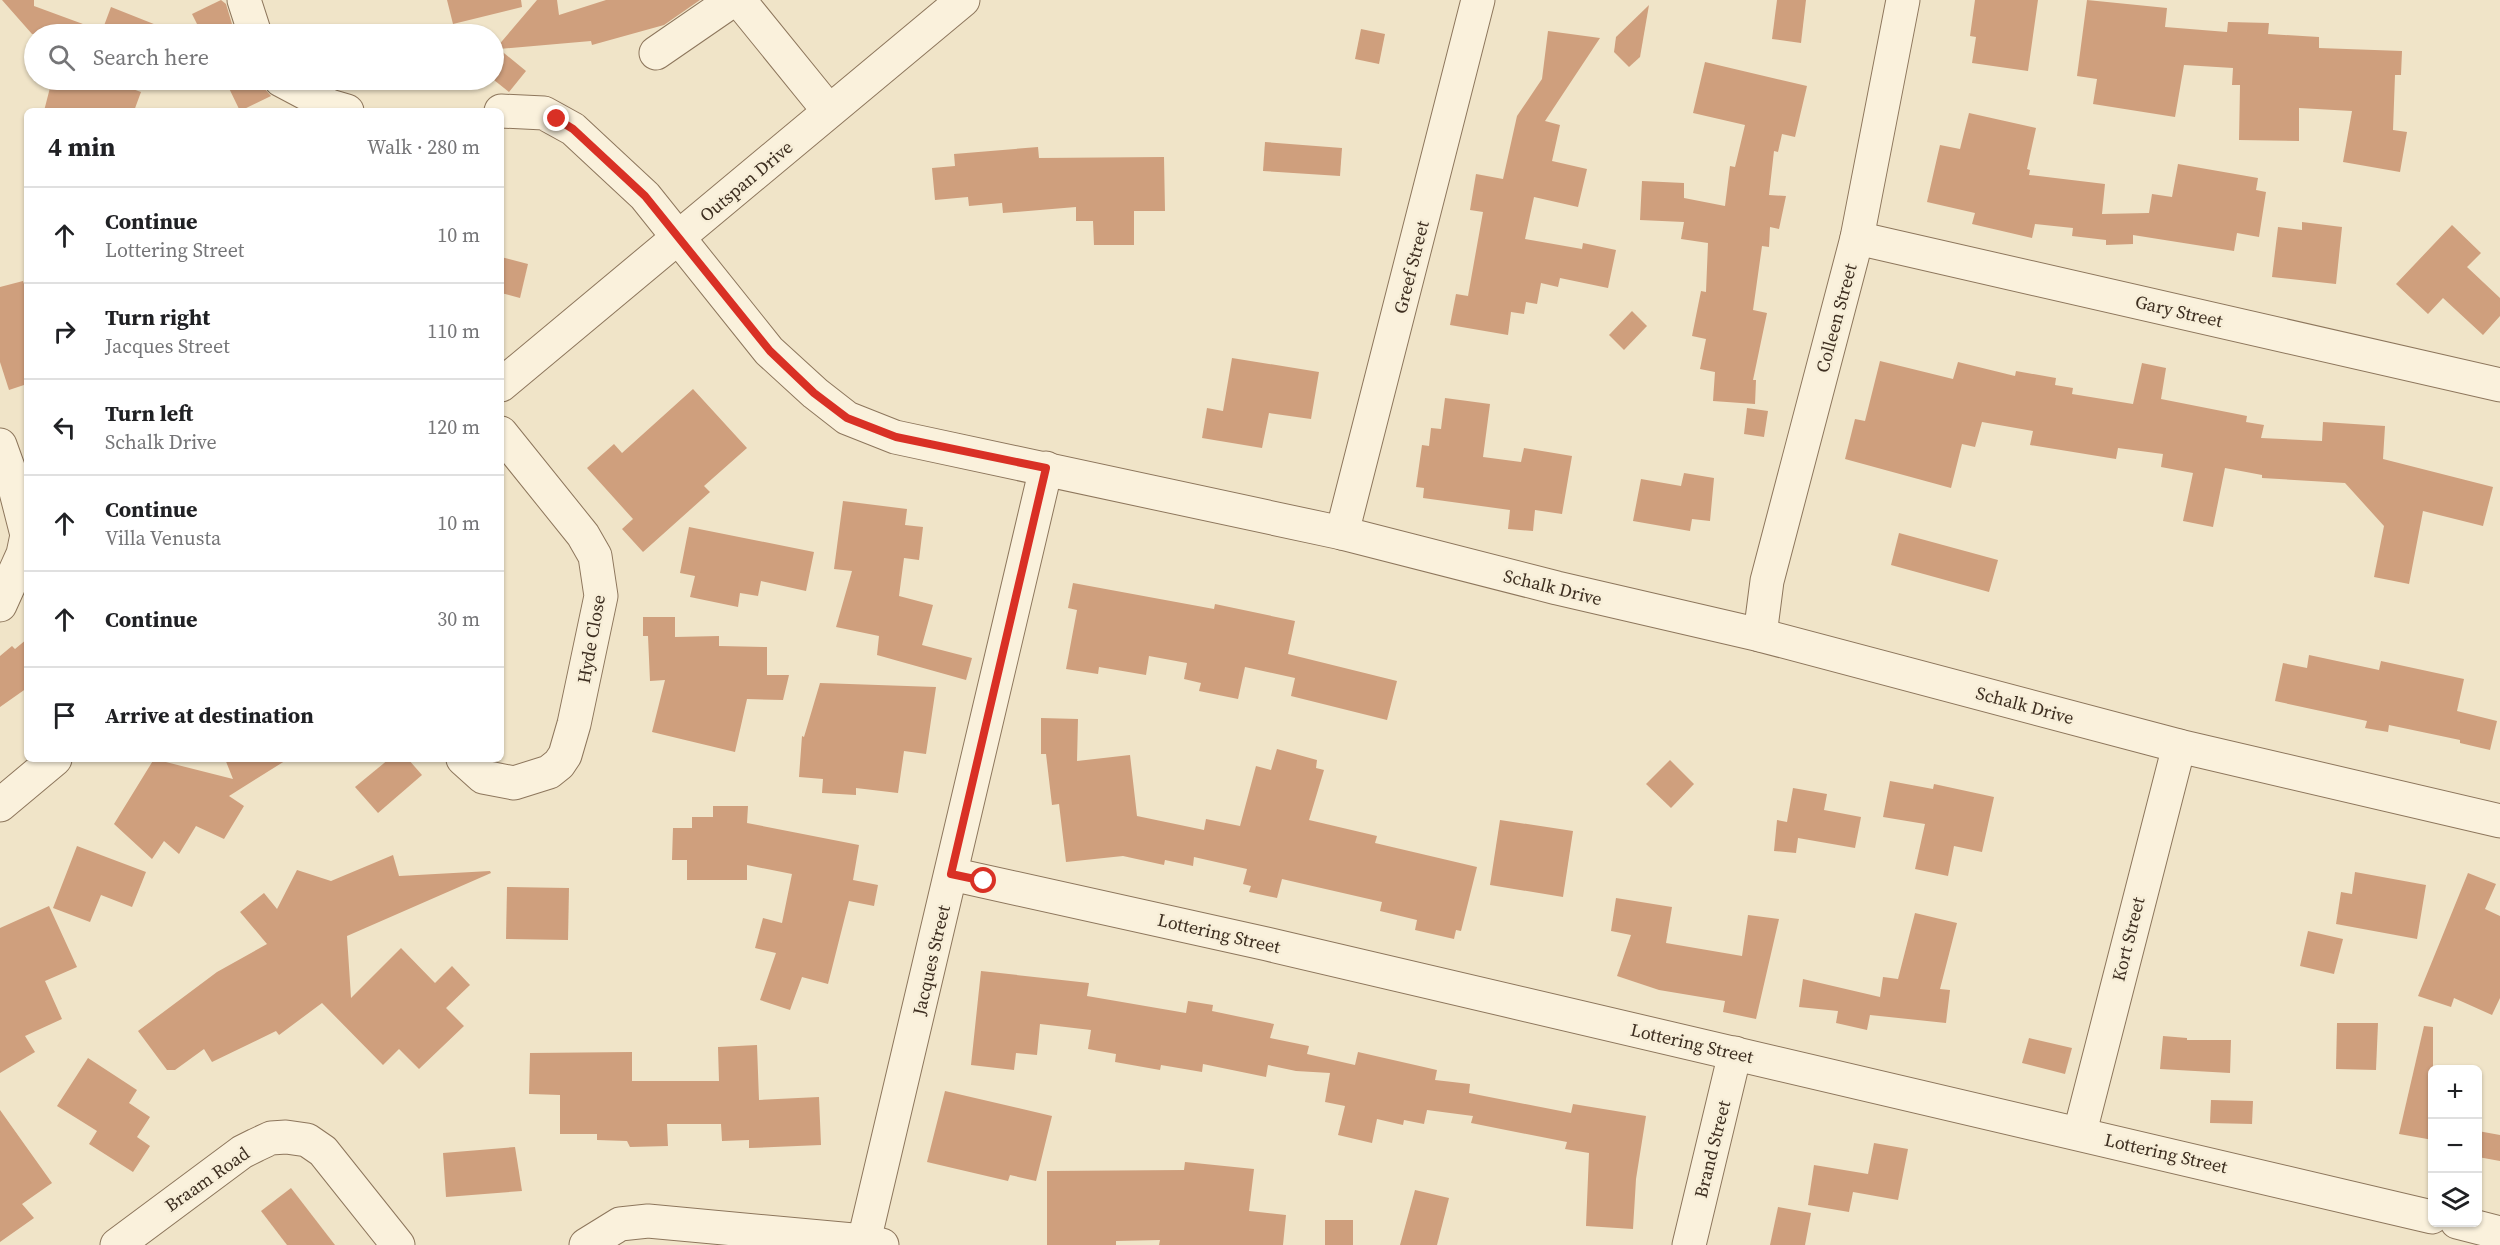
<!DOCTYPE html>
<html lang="en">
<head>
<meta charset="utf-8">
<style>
	:root { --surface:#fff; --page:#f2f2f2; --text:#202124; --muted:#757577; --line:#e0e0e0 }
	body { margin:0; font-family:"Source Serif 4",serif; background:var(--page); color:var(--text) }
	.controls { position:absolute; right:18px; bottom:18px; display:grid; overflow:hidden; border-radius:9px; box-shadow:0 2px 4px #0004 }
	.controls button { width:54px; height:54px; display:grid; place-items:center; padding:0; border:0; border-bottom:2px solid var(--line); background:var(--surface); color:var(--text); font:30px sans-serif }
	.stop { position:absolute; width:18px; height:18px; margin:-14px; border:4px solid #d93025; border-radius:50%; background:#fff }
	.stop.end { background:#d93025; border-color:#fff; box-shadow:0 2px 6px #0008 }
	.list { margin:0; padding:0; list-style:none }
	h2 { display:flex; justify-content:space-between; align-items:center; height:78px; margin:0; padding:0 24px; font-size:26px }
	h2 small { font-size:20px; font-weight:400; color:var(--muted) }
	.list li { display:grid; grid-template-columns:39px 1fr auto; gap:18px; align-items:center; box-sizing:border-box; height:96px; padding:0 24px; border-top:2px solid var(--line) }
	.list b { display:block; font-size:22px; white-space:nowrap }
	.list p { margin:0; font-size:20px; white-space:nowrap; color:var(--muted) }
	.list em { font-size:20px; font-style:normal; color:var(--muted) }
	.icon { flex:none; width:33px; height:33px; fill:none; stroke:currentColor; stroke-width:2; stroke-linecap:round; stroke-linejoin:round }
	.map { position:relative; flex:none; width:2500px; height:1245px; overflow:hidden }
	.search { position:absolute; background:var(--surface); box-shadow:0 2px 4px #0004; left:24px; top:24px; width:480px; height:66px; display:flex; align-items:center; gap:15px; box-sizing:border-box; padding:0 21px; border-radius:33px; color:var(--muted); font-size:22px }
	.panel { position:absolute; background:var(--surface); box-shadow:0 2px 4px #0004; left:24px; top:108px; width:480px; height:654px; border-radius:9px }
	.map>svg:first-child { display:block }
	.building { fill:#cf9f7d }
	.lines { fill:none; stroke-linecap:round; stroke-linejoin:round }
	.minor-casing { stroke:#8d765c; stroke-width:35 }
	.minor { stroke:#faf1dc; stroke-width:33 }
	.route { stroke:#d93025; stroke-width:8 }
	.labels { text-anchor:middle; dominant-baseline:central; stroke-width:5; stroke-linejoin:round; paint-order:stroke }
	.street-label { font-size:18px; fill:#3d2e20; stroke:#f7eed8 }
</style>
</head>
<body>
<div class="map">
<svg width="2500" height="1245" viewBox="0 0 2500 1245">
	<rect width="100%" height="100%" fill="#f0e4c8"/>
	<!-- building -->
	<g class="building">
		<polygon points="2,0 34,0 34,6 102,31 111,7 179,34 32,34"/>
		<polygon points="221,0 226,4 235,34 202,34 192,14"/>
		<polygon points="447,0 521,0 522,7 453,24"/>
		<polygon points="537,0 557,0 559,15 606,0 700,0 664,25 592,45 591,41 499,49 526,71 509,92 494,80 494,44 497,47"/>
		<polygon points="1777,0 1806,0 1801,43 1772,39"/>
		<polygon points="1975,0 2038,0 2028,71 1972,63 1976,37 1970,36"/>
		<polygon points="2087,0 2167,8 2165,27 2227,32 2228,22 2269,23 2268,34 2319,37 2319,48 2402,51 2401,75 2395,75 2393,130 2407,132 2400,172 2343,162 2352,111 2299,108 2299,141 2239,140 2240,85 2232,85 2233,68 2184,65 2175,117 2093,104 2097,79 2077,76"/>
		<polygon points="1649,5 1640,57 1629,67 1614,52 1616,37"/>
		<polygon points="1361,29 1385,34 1379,64 1355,59"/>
		<polygon points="1548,31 1600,38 1545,121 1560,125 1552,161 1587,169 1578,207 1534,197 1525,239 1582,249 1583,243 1616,250 1608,288 1560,278 1558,287 1541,283 1537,304 1526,302 1524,314 1511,312 1508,335 1450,325 1456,294 1468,296 1483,212 1470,210 1476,174 1503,179 1517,116 1542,79"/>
		<polygon points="1705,62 1807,86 1795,137 1782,134 1778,152 1774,151 1769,195 1786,196 1779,229 1770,227 1769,247 1762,246 1753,310 1767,313 1753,380 1756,380 1755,404 1713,401 1715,372 1700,369 1706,339 1692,336 1701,291 1706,292 1708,243 1681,239 1684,222 1640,220 1642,181 1684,183 1684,198 1725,206 1730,166 1735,167 1745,125 1693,113"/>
		<polygon points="52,80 133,80 130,88 141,92 134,111 44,111"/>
		<polygon points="225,80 262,80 265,89 271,96 240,111"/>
		<polygon points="1969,113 2036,128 2027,169 2030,170 2029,175 2105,184 2102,214 2149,213 2152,194 2172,197 2178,164 2258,178 2256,190 2266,192 2259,237 2237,233 2234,251 2133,235 2133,244 2106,245 2106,240 2072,236 2073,228 2035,224 2032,238 1972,224 1975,213 1927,202 1940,145 1960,149"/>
		<polygon points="1265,142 1342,148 1340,176 1263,171"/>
		<polygon points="1038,147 1039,158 1164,157 1165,211 1134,211 1134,245 1094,245 1093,221 1076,221 1076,207 1003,213 1002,203 969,206 968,197 935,200 932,168 955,166 954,154"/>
		<polygon points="2302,222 2342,227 2336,284 2272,277 2278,227 2302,230"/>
		<polygon points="2452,225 2481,253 2467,267 2500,298 2500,316 2483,335 2443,298 2428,314 2396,284"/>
		<polygon points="501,257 528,264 520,298 501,293"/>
		<polygon points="23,281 27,293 27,384 9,390 0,362 0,287"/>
		<polygon points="1632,311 1647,326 1624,350 1609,335"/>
		<polygon points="1232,358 1319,372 1311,419 1269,413 1262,448 1202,438 1207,408 1223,411"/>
		<polygon points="1880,361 1953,379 1958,362 2015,376 2016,371 2056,378 2055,385 2073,388 2072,394 2133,404 2142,363 2166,368 2161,399 2247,416 2246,422 2264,425 2261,438 2322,441 2323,422 2385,426 2383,459 2493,487 2483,526 2423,511 2409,584 2374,577 2384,526 2345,483 2262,478 2262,475 2225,468 2213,527 2183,521 2193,473 2161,467 2163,454 2118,448 2116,459 2030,445 2033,431 1982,422 1975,447 1962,444 1951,488 1845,459 1855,419 1865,421"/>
		<polygon points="693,389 747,448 704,486 710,492 643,552 622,529 633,519 587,468 614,444 622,453"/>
		<polygon points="1445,398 1490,404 1483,457 1521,462 1524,448 1572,456 1562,514 1535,510 1533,531 1508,529 1510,510 1423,498 1424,488 1416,487 1422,445 1429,446 1431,428 1441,429"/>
		<polygon points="1747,408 1768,411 1764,437 1744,434"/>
		<polygon points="1684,473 1714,478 1710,521 1692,519 1690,531 1633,521 1641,479 1681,486"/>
		<polygon points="843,501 907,509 905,525 923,527 919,560 904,558 899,596 933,605 922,645 972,658 966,680 877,655 879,636 836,627 852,571 834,569"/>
		<polygon points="689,527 814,552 806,591 761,581 758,596 740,593 738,607 690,597 695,576 680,573"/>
		<polygon points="1899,533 1998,560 1989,592 1891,565"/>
		<polygon points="1073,583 1214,609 1215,604 1295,621 1288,654 1397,681 1387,720 1291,696 1295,678 1245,667 1238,699 1199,691 1201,683 1184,679 1187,663 1149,656 1146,675 1099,667 1098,674 1066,669 1077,610 1068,608"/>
		<polygon points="643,617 675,617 675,637 719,636 719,646 767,647 767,675 789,675 783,700 747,699 735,752 652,732 665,680 650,681 648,636 643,636"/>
		<polygon points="27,639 27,688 0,707 0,656 12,646 15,649"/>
		<polygon points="2309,655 2379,670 2381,661 2464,679 2457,711 2497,721 2490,750 2460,743 2460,740 2389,725 2388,732 2365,728 2367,721 2275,701 2283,663 2307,668"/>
		<polygon points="820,683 936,687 926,754 904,751 898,793 856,788 856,795 822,793 823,779 799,777 802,736 804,737"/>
		<polygon points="1041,718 1078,719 1077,761 1130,755 1137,816 1204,830 1206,819 1240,826 1256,766 1271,770 1277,749 1317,760 1316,768 1324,770 1309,820 1377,836 1375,843 1477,867 1461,931 1456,930 1454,939 1415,930 1417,920 1380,911 1382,902 1282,879 1277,898 1249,892 1251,886 1243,884 1247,869 1194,857 1193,866 1165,860 1164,865 1123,856 1066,862 1059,804 1052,805 1046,754 1041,754"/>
		<polygon points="154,759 233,779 225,759 288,759 229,796 244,806 224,839 196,826 179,854 164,841 152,859 114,824"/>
		<polygon points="389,759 408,759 422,775 378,813 355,787"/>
		<polygon points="1670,760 1694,784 1671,808 1646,784"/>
		<polygon points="1890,781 1933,789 1934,784 1994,797 1982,852 1954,846 1948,876 1915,869 1925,824 1883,817"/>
		<polygon points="1793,788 1827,794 1824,810 1861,817 1855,848 1798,838 1796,853 1774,851 1777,820 1787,822"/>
		<polygon points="713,806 748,806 747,823 859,845 853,880 878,885 874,906 849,901 828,984 802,977 790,1010 760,1000 776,953 755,948 763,918 782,923 792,874 747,865 747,880 687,880 687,860 672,860 673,828 692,828 692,817 713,817"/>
		<polygon points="1500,820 1573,831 1563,897 1490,885"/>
		<polygon points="77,846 146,872 132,907 101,895 90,922 53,908"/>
		<polygon points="393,855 399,876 490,871 491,873 347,936 351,998 401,948 435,983 452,966 470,985 446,1008 464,1026 419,1069 399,1049 383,1065 322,1003 279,1035 276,1031 212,1062 204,1049 175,1070 167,1070 138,1031 217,972 267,944 240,912 264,893 277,909 297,870 331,881"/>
		<polygon points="2355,872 2426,885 2417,939 2336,924 2341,892 2352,894"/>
		<polygon points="2468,873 2496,884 2485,909 2500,916 2500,998 2492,1015 2454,998 2451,1007 2418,996"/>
		<polygon points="507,887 569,888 568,940 506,939"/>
		<polygon points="1616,898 1672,907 1666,943 1742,956 1748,915 1779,919 1756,1019 1723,1012 1725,1001 1659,990 1617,976 1631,935 1611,931"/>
		<polygon points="49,906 77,967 45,981 62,1019 25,1036 35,1052 0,1073 0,928"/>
		<polygon points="1915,913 1957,923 1940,989 1950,990 1946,1023 1870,1015 1867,1030 1836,1023 1838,1011 1799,1007 1803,979 1880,997 1883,977 1898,979"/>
		<polygon points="2308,931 2343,939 2334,974 2300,966"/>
		<polygon points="981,971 1089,983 1087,996 1186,1013 1188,1001 1213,1005 1212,1011 1274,1024 1270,1038 1309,1046 1307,1054 1355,1065 1358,1052 1437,1070 1435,1080 1470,1084 1469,1093 1571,1113 1573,1104 1646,1116 1636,1179 1633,1229 1586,1226 1589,1153 1565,1149 1567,1142 1471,1123 1473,1116 1427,1110 1424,1124 1404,1120 1403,1125 1377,1119 1372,1143 1338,1135 1345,1106 1325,1102 1330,1073 1296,1071 1268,1065 1266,1077 1203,1064 1202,1072 1161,1065 1160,1070 1115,1062 1116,1054 1088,1049 1091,1030 1040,1024 1037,1055 1016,1053 1014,1070 971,1065"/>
		<polygon points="2337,1023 2378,1023 2376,1070 2336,1069"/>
		<polygon points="2424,1026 2433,1027 2433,1140 2399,1134"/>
		<polygon points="2163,1036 2187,1038 2187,1040 2231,1040 2230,1073 2160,1069"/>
		<polygon points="2029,1038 2072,1048 2065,1074 2022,1063"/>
		<polygon points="757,1045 759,1100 819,1097 821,1145 749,1148 749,1140 722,1141 721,1124 667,1124 668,1146 630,1147 627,1141 597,1140 597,1134 560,1134 560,1095 529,1094 530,1053 632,1052 632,1081 719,1081 718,1047"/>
		<polygon points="88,1058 137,1090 129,1103 150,1117 137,1137 150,1146 133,1172 89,1144 97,1131 57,1106"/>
		<polygon points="945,1091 1052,1116 1036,1181 1010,1175 1008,1181 927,1162"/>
		<polygon points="2211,1100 2253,1101 2252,1124 2210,1123"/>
		<polygon points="0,1110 52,1183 22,1204 34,1218 0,1242"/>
		<polygon points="2478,1131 2500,1135 2500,1161 2478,1157"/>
		<polygon points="1874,1143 1908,1149 1898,1200 1853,1192 1849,1212 1808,1205 1814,1165 1868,1174"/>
		<polygon points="515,1147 522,1191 446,1197 443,1153"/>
		<polygon points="1185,1162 1254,1169 1249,1211 1286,1215 1283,1245 1159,1245 1160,1240 1116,1241 1116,1245 1047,1245 1047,1171 1184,1170"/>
		<polygon points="291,1188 335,1245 287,1245 261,1211"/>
		<polygon points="1415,1190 1449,1198 1437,1245 1400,1245"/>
		<polygon points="1778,1207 1811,1213 1805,1245 1770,1245"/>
		<rect x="1325" y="1220" width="28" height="25"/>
	</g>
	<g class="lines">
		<defs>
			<g id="minor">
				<polyline points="244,0 255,34"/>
				<polyline points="739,0 829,111"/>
				<polyline points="656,53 733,0"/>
				<polyline points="281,80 330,106 347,111"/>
				<polyline points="501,111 544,113 573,129 645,196 769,351 815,393 847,418 895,437 1342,533 1557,588 1760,635 2179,746 2500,821"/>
				<polyline points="1857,238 2500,385"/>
				<polyline points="501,385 963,0"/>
				<polyline points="0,445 14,484 27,535"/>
				<polyline points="1342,533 1478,0"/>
				<polyline points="0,605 23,554 27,535"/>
				<polyline points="1760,635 1767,581 1857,238 1903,0"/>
				<polyline points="463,759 483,777 514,783 549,772 559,764 565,755 574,724 601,596 595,556 583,535 501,433"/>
				<polyline points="0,805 55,759"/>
				<polyline points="951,874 1267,944 2432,1217"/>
				<polyline points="2080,1132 2179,746"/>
				<polyline points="2457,1222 2500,1233"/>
				<polyline points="864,1241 1046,468"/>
				<polyline points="117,1245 242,1152 256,1145 271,1138 286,1137 307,1140 323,1151 398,1245"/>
				<polyline points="586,1245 620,1224 648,1221 864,1241 882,1245"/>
				<polyline points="1689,1245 1735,1053"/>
			</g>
		</defs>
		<!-- minor casing -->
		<use href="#minor" class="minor-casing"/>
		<!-- minor -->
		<use href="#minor" class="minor"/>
	</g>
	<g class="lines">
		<!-- route -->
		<polyline class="route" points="557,119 573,129 645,196 770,351 814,393 847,418 896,437 1046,468 951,874 984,881"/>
	</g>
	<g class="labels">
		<!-- street labels -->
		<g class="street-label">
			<text transform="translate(746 181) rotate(-40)">Outspan Drive</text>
			<text transform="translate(1411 267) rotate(-76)">Greef Street</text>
			<text transform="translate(2179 311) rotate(13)">Gary Street</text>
			<text transform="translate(1836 318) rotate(-75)">Colleen Street</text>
			<text transform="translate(1553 587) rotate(14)">Schalk Drive</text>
			<text transform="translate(591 639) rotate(-80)">Hyde Close</text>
			<text transform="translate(2025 705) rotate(15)">Schalk Drive</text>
			<text transform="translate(1219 933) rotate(13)">Lottering Street</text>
			<text transform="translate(2128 939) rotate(-76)">Kort Street</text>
			<text transform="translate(931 960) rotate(-77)">Jacques Street</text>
			<text transform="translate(1692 1043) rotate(13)">Lottering Street</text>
			<text transform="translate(1712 1149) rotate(-76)">Brand Street</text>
			<text transform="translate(2166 1153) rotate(13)">Lottering Street</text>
			<text transform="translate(207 1179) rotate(-35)">Braam Road</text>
		</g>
	</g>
</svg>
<div class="controls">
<button>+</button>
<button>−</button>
<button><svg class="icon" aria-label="layers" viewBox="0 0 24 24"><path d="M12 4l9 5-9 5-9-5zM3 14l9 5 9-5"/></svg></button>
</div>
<div class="stop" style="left:984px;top:881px"></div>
<div class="stop end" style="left:557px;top:119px"></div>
<div class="search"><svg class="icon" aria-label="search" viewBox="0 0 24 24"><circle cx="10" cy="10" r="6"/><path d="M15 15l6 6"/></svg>Search here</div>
<section class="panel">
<h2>4 min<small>Walk · 280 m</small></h2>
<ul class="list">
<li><svg class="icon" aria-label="ahead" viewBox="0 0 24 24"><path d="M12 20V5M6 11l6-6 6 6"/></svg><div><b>Continue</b><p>Lottering Street</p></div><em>10 m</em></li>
<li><svg class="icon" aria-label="right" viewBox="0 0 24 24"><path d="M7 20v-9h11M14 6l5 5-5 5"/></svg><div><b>Turn right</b><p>Jacques Street</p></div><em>110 m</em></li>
<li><svg class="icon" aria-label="left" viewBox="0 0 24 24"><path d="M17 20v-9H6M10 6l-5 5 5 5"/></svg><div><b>Turn left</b><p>Schalk Drive</p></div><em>120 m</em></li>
<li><svg class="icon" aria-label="ahead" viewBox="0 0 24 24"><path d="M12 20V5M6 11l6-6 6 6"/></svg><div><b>Continue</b><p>Villa Venusta</p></div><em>10 m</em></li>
<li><svg class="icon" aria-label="ahead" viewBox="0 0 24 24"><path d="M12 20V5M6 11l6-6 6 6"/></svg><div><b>Continue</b></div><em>30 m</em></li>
<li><svg class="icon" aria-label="arrive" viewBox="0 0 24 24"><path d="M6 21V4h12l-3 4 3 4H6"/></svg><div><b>Arrive at destination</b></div></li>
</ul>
</section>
</div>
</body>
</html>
